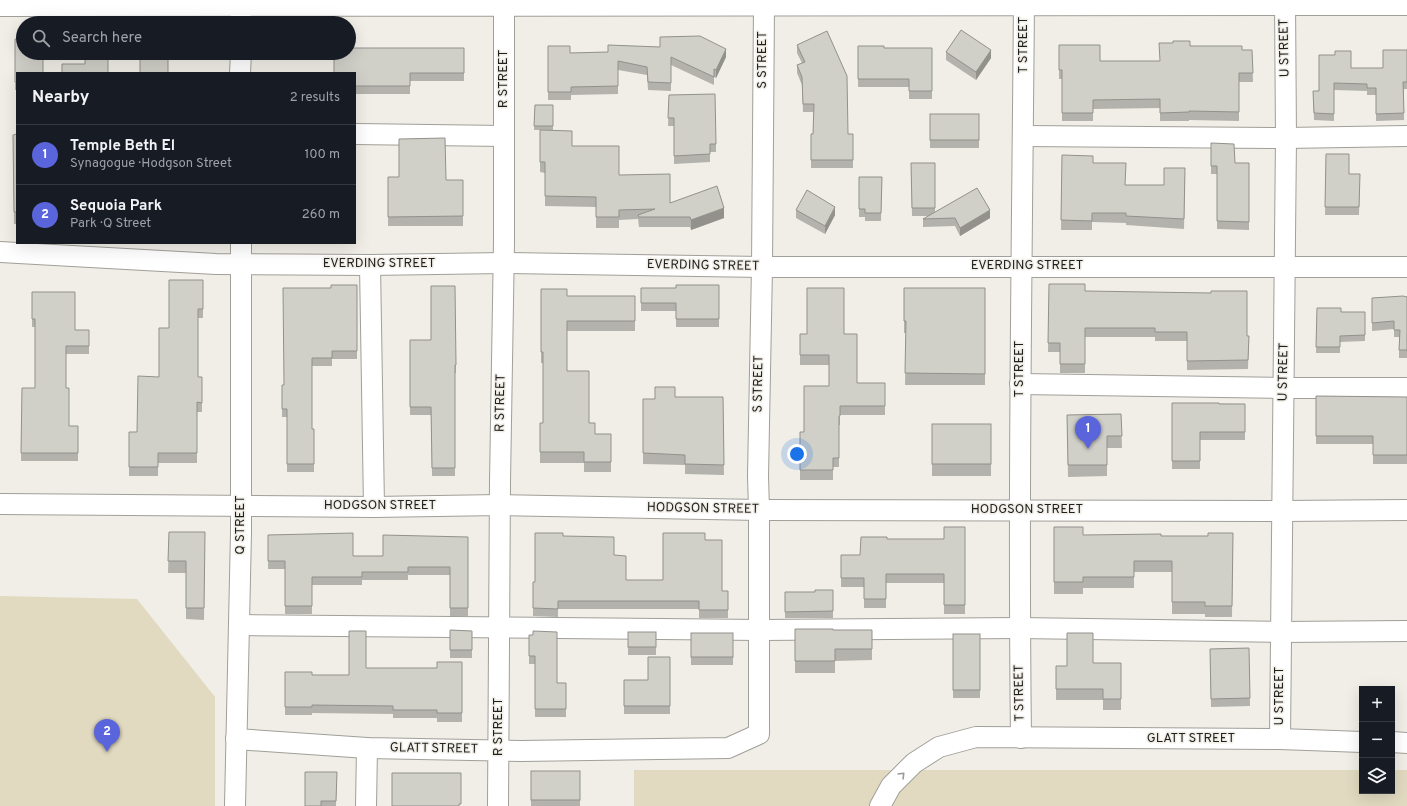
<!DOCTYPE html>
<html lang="en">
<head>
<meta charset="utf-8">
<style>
	:root { --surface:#171b24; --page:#242831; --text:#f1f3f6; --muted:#9ea1a6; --line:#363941; --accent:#5a65dc }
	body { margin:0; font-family:Overpass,sans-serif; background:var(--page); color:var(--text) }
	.controls { position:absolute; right:12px; bottom:12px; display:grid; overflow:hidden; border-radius:0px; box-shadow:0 4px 16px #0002 }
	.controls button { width:36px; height:36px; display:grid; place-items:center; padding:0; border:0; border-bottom:1px solid var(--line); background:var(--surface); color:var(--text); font:20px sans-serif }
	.you { position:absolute; left:797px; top:454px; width:14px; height:14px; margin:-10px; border:3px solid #fff; border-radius:50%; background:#1a73e8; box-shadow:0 0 0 6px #1a73e833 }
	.badge { display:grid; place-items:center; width:26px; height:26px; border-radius:50%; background:var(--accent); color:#fff; font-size:13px; font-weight:700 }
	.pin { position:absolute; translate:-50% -33px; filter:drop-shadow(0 1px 2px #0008) }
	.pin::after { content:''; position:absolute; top:21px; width:14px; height:12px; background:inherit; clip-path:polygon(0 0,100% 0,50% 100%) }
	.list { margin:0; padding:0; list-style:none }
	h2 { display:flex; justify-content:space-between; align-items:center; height:52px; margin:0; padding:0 16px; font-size:17px }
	h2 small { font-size:13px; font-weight:400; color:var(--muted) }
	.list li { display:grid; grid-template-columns:26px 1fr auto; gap:12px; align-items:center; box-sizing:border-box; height:60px; padding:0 16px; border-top:1px solid var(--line) }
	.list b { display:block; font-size:15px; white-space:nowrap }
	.list p { margin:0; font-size:13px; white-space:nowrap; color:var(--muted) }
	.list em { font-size:13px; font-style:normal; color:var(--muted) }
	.icon { flex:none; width:22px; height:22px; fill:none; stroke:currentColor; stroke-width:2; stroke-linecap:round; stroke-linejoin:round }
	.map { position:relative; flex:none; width:1407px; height:806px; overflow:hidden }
	.search { position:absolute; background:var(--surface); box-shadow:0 4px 16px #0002; left:16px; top:16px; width:340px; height:44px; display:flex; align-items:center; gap:10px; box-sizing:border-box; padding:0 14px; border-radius:22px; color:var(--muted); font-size:15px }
	.panel { position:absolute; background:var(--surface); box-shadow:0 4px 16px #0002; left:16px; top:72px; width:340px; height:172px; border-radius:0px }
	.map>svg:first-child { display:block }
	.green { fill:#e1dac0 }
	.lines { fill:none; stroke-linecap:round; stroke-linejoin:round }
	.minor-casing { stroke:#a19f99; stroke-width:22 }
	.major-casing { stroke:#a19f99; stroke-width:24 }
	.minor { stroke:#fff; stroke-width:20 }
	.major { stroke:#fff; stroke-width:22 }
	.wall { fill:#b3b2ac }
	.shaded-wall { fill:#92918c }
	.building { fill:#d0cfc8; stroke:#92918c }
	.oneway { stroke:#9a9a99 }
	.labels { text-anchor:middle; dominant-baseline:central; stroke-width:3; stroke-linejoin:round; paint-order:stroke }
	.street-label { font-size:13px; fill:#1f1f1c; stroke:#f0eee7 }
</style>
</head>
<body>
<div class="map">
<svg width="1407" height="806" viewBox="0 0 1407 806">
	<rect width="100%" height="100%" fill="#f0eee7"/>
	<!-- green -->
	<g class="green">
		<polygon points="0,596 137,599 215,697 215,806 0,806"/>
		<polygon points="634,770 1362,770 1362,791 1392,791 1392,770 1407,770 1407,806 634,806"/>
	</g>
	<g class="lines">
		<defs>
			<g id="minor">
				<polyline points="241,23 241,0"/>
				<polyline points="240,73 241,53"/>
				<polyline points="355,134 504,136"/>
				<polyline points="1024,136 1286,138 1407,136"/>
				<polyline points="0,252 216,264 370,265 504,263 762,267 1407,267"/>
				<polyline points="370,265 374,507"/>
				<polyline points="1020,384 1284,388 1407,388"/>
				<polyline points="0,504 374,507 500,505 759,510 1282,511 1407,510"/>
				<polyline points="239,625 760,630 1020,628 1281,632 1407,631"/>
				<path d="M1021,738c-3,-246 1,-492 3,-738"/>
				<polyline points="236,739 367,748 521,751 728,748 759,734 759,510 758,476 762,267 764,4"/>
				<polyline points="1280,739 1286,138 1285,0"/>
				<polyline points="1392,742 1407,743"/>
				<polyline points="235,806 241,532 241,243"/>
				<polyline points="366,806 367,748"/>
				<polyline points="498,806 500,482 504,242 504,0"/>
				<polyline points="880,806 891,786 914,763 939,747 976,737 1280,739 1362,742"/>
			</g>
			<polyline id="major" points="0,5 1407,4"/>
		</defs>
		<!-- minor casing -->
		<use href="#minor" class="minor-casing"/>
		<!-- major casing -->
		<use href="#major" class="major-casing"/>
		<!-- minor -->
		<use href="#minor" class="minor"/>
		<!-- major -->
		<use href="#major" class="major"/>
	</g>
	<!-- wall -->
	<g class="wall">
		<polygon points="15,39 17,73 17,90 15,90"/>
		<polygon points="797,45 848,134 853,134 853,168 811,168 811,134 813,134 814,112 803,112 802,85 797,73 797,65 802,63 797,53"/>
		<polygon points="1059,45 1100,61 1160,61 1190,46 1242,50 1252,50 1253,82 1239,82 1239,121 1189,120 1189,121 1160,121 1160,108 1093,109 1093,121 1062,121 1062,79 1059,79"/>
		<polygon points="548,46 570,53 608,52 726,57 716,78 714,77 714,85 671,65 671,91 648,90 647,75 618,70 618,94 571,95 571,100 548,100"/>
		<polygon points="858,46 884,48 932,48 932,99 909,99 909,87 858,87"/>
		<polygon points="464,48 464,81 410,81 410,94 355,94 355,73"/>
		<polygon points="1407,50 1407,89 1404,89 1404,120 1376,121 1376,95 1367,95 1367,91 1334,90 1334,121 1314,120 1313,91 1319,91 1351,68 1383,68"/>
		<polygon points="946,52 991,58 976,80 946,60"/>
		<polygon points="669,95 716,144 716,152 710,152 710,162 674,164 674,126 668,126"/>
		<polygon points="535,105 553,105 553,130 534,130"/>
		<rect x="930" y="114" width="49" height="34"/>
		<polygon points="540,130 572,146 619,175 670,203 724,218 691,230 690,227 639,227 638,219 619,220 619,228 596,228 596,207 545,206 545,173 540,172"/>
		<polygon points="17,134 17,224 14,224 13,135"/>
		<polygon points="1211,143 1235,163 1249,163 1249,230 1217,229 1217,174 1211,174"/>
		<polygon points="1326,154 1349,174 1360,174 1359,215 1325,215"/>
		<polygon points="1062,155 1093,163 1125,185 1164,185 1185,177 1184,229 1126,225 1126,223 1092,222 1092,230 1061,230"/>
		<polygon points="911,163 935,163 935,212 990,218 960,236 955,226 923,227 923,219 929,216 912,216"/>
		<polygon points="388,177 446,180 463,180 463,226 388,226"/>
		<polygon points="859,177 882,177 881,221 865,221 865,217 859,217"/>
		<polygon points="796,210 835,215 825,234 796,218"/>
		<polygon points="203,280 203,318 198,318 198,377 202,377 202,412 197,412 197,463 158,463 158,476 129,476 129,432 137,432 159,377 169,328"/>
		<polygon points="1049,284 1085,291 1247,336 1249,336 1248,369 1187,370 1187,341 1155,341 1155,337 1085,337 1085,373 1060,373 1060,352 1048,352"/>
		<polygon points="357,285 357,359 332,359 332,366 312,366 312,429 314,429 314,472 287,472 287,417 282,417 282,385 284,385 331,288"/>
		<polygon points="719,285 719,327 676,327 676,311 641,311 641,288 676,288"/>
		<polygon points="904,288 985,288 985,385 905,385 906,333 904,333"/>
		<polygon points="541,289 567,296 635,296 635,331 567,331 567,371 589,423 595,434 611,434 611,472 584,472 584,463 540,463 540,423 543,423 543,363 541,363"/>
		<polygon points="32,292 75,330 89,330 89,354 66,354 66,388 69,426 78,426 78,461 21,461 22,388 35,388 35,327 32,327"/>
		<polygon points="1407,297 1407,358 1399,358 1399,337 1394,337 1394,329 1372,331 1372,298"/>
		<polygon points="1317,308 1341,312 1365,312 1365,341 1340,342 1340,353 1316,353"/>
		<polygon points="800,334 844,334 857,383 885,383 885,415 840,415 840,425 839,425 839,467 833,467 833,480 800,480 800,432 804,432 829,386 829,365 800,365"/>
		<polygon points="410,340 456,365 456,373 455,373 455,476 432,476 431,415 410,415"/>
		<polygon points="1316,396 1407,397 1407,464 1373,464 1373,444 1316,444"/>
		<polygon points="675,397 723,397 724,475 685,474 685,465 643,464 643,399 655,399"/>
		<polygon points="1172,403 1245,404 1245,440 1200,440 1200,469 1172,469"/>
		<polygon points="1121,414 1122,448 1107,448 1107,476 1068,477 1067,415"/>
		<rect x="932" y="424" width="59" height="52"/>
		<polygon points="965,527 965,614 944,614 944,583 886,583 886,608 864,608 864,587 841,587 841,555 860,555 887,539 944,539"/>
		<polygon points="1054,527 1083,535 1161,536 1208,536 1233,533 1232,617 1205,617 1205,614 1172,614 1172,572 1134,572 1134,588 1083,588 1083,594 1054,594"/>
		<polygon points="169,532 205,532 204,620 186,619 186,573 168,573"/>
		<polygon points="268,535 353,556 383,556 468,537 468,616 450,616 450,575 408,575 408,580 362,580 362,585 312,585 312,614 285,614 285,569 268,569"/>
		<polygon points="563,536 614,555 626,580 663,580 705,540 722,591 728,591 728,618 699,618 699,609 558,609 558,617 533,616 533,582 535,582"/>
		<polygon points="833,590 833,618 785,618 785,592 815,592"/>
		<polygon points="795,629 833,630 872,630 872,660 835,661 835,673 795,673"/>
		<polygon points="450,630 472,631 472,658 450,658"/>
		<rect x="628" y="632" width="28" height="23"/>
		<rect x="691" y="633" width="42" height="32"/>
		<rect x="953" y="634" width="27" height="64"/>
		<polygon points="529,635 557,683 566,683 566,717 535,717 535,664 529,664"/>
		<polygon points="1249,648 1250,706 1211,707 1210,649"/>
		<polygon points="670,657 670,714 624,714 624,680 648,680"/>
		<polygon points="462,662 462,722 437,722 437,718 393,718 393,714 312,713 312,715 285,715 285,672 312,675 349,675 366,668 437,668"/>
		<polygon points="1093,663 1121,663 1121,710 1103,710 1103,700 1056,700 1056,666 1067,666"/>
		<rect x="531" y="771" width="49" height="35"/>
		<polygon points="337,772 336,806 305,806"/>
	</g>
	<!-- shaded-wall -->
	<g class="shaded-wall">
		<polygon points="726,49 726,57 716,78 716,70"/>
		<polygon points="991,50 991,58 976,80 976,72"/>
		<polygon points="835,207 835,215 825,234 825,226"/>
		<polygon points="724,208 724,218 691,230 691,220"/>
		<polygon points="990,210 990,218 960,236 960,228"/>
	</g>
	<!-- building -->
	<g class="building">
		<polygon points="961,30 991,50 976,72 946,52"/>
		<polygon points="827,31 847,76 848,134 853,134 853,160 811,160 811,134 813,134 814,104 803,104 802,77 797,65 805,62 797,45"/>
		<polygon points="700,36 726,49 716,70 714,69 714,77 671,57 671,83 648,82 647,67 618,61 618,86 571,87 571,92 548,92 548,46 570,46 570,53 608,52 608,45 660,47 660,37"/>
		<polygon points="15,39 23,39 23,53 43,53 43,73 17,73 17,82 15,82"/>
		<polygon points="1173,41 1190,41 1190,46 1242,46 1242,50 1252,50 1253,73 1239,73 1239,112 1189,111 1189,112 1160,113 1160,99 1093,100 1093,113 1062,113 1062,70 1059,70 1059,45 1100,45 1100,61 1160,61 1159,43 1173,43"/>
		<polygon points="858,46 884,46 884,48 932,48 932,91 909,91 909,79 858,79"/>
		<polygon points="349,48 464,48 464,73 410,73 410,86 355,86 355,73 334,73 334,53 349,53"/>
		<polygon points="1383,50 1407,50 1407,82 1403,82 1404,113 1376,114 1376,88 1367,88 1367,84 1334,83 1334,114 1314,113 1313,91 1319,91 1319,55 1335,55 1335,51 1351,51 1351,68 1383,68"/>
		<polygon points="85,53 108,53 108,73 62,73 62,64 85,64"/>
		<rect x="140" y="53" width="28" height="20"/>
		<polygon points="715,94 716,144 710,144 710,154 674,156 674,118 668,118 669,95"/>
		<polygon points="535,105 553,105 553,126 534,126"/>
		<rect x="930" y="114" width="49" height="26"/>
		<polygon points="540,130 572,131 572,146 619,146 619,175 670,174 670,203 717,186 724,208 691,220 690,217 639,217 638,215 655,209 619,210 619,217 596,217 596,197 545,196 545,162 540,162"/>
		<polygon points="17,134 17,212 14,212 13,135"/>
		<polygon points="445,138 446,180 463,180 463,216 388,217 388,177 399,177 399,139"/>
		<polygon points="1211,143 1234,144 1235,163 1249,163 1249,222 1217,221 1217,166 1211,166"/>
		<polygon points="1326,154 1349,154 1349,174 1360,174 1359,207 1325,207"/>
		<polygon points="1062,155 1093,156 1093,163 1126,163 1125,185 1164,185 1164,168 1185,168 1184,219 1126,216 1126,213 1092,213 1092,221 1061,220"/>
		<polygon points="911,163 935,163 935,208 912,208"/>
		<polygon points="859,177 882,177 881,213 865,213 865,209 859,209"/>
		<polygon points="977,188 990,210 960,228 955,218 923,219"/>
		<polygon points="807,190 835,207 825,226 796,210"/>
		<polygon points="169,280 203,280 203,309 198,309 198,377 202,377 202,403 197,402 197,453 158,453 158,467 129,467 129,432 137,432 138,376 159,377 159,328 169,328"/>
		<polygon points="1049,284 1085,284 1085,291 1211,293 1211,291 1247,291 1247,336 1249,336 1248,360 1187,361 1187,332 1155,332 1155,328 1085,328 1085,364 1060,364 1060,343 1048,343"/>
		<polygon points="331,285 357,285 357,351 332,351 332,358 312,358 312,429 314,429 314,464 287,464 287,409 282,409 282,385 284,385 283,288 331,288"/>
		<polygon points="676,285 719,285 719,319 676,319 676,303 641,303 641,288 676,288"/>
		<polygon points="431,286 455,286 456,365 455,365 455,468 432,468 431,407 410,407 410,340 431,340"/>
		<polygon points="807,288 844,288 844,334 857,334 857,383 885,383 885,406 840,406 840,416 839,416 839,458 833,458 833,470 800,470 800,432 804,432 804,386 829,386 829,355 800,355 800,334 807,334"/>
		<polygon points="904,288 985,288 985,374 905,373 906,321 904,321"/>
		<polygon points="541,289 567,289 567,296 635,296 635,321 567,321 567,371 589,371 589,423 595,423 595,434 611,434 611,462 584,462 584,452 540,452 540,423 543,423 543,352 541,352"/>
		<polygon points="32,292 75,292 75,330 89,330 89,346 66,346 66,388 69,388 69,426 78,426 78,453 21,453 22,388 35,388 35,319 32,319"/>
		<polygon points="1403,296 1407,297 1407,350 1399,350 1400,330 1394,330 1394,321 1372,323 1372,298"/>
		<polygon points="1317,308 1341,308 1341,312 1365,312 1365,335 1340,336 1340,347 1316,347"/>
		<polygon points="655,387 675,387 675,397 723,397 724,465 685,464 685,455 643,453 643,399 655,399"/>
		<polygon points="1316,396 1407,397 1407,455 1373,455 1373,436 1316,436"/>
		<polygon points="1172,403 1219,403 1219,404 1245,404 1245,432 1200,432 1200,461 1172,461"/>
		<polygon points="1121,414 1122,436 1107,436 1107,465 1068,465 1067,415"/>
		<rect x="932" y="424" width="59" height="40"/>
		<polygon points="944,527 965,527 965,605 944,605 944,574 886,574 886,599 864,599 864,578 841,578 841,555 860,555 861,537 887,537 887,539 944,539"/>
		<polygon points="1054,527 1083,527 1083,535 1161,534 1161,536 1208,536 1208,533 1233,533 1232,606 1205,606 1205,602 1172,602 1172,561 1134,561 1134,577 1083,577 1083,582 1054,582"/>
		<polygon points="169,532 205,532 204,608 186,608 186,561 168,561"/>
		<polygon points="353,533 353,556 383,556 383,535 468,537 468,608 450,608 450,567 408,567 408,572 362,572 362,577 312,577 312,606 285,606 285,561 268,561 268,535"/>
		<polygon points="535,533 563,533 563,536 614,537 614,555 626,556 626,580 663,580 663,533 705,533 705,540 722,540 722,591 728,591 728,610 699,610 699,601 558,601 558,609 533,608 533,582 535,582"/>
		<polygon points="815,590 833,590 833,611 785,612 785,592 815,592"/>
		<polygon points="795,629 833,629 833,630 872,630 872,649 835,649 835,661 795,661"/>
		<polygon points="450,630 472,631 472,650 450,650"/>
		<polygon points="349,631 366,631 366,668 437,668 437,662 462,662 462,713 437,713 437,710 393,710 393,706 312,705 312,707 285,707 285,672 312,672 312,675 349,675"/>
		<polygon points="533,631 557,632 557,683 566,683 566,709 535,709 535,656 529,656 529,635 533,635"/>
		<rect x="628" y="632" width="28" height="15"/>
		<rect x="691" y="633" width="42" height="24"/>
		<polygon points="1067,633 1093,633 1093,663 1121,663 1121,699 1103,699 1103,689 1056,689 1056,666 1067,666"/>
		<rect x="953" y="634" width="27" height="56"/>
		<polygon points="1249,648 1250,698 1211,699 1210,649"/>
		<polygon points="648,657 670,657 670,706 624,706 624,680 648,680"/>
		<rect x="531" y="771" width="49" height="29"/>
		<polygon points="305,772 337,772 336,801 321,801 321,806 305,806"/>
		<polygon points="392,773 461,773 461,804 459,804 459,806 392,806"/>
	</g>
	<!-- one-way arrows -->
	<defs><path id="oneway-chevron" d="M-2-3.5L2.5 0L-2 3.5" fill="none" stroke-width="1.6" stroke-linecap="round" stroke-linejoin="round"/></defs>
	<use class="oneway" href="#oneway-chevron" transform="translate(902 775) rotate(-45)"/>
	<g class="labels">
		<!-- street labels -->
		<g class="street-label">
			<text transform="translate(1024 45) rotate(-90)">T STREET</text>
			<text transform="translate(1285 48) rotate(-91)">U STREET</text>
			<text transform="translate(763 60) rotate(-90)">S STREET</text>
			<text transform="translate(504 79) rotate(-90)">R STREET</text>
			<text x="379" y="264">EVERDING STREET</text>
			<text transform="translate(703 266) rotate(1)">EVERDING STREET</text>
			<text x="1027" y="266">EVERDING STREET</text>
			<text transform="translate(1020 369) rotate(-90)">T STREET</text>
			<text transform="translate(1284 372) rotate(-89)">U STREET</text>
			<text transform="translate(759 384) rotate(-89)">S STREET</text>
			<text transform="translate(501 403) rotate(-89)">R STREET</text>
			<text x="380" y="506">HODGSON STREET</text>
			<text transform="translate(703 509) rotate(1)">HODGSON STREET</text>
			<text x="1027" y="510">HODGSON STREET</text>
			<text transform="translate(241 525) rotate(-90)">Q STREET</text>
			<text transform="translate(1020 693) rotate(-91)">T STREET</text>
			<text transform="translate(1280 696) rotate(-90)">U STREET</text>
			<text transform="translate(499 727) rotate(-90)">R STREET</text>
			<text x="1191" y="739">GLATT STREET</text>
			<text transform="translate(434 749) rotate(1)">GLATT STREET</text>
		</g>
	</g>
</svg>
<div class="controls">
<button>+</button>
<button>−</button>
<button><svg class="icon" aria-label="layers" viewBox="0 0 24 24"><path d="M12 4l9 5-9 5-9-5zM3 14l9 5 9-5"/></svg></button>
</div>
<div class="you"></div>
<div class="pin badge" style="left:1088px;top:449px">1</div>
<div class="pin badge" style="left:107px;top:752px">2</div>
<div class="search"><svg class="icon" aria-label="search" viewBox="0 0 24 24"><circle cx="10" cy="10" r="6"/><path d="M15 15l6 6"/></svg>Search here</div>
<section class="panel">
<h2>Nearby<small>2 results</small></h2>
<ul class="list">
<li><span class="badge">1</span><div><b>Temple Beth El</b><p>Synagogue · Hodgson Street</p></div><em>100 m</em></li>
<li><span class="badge">2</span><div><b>Sequoia Park</b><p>Park · Q Street</p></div><em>260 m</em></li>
</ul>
</section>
</div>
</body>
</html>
